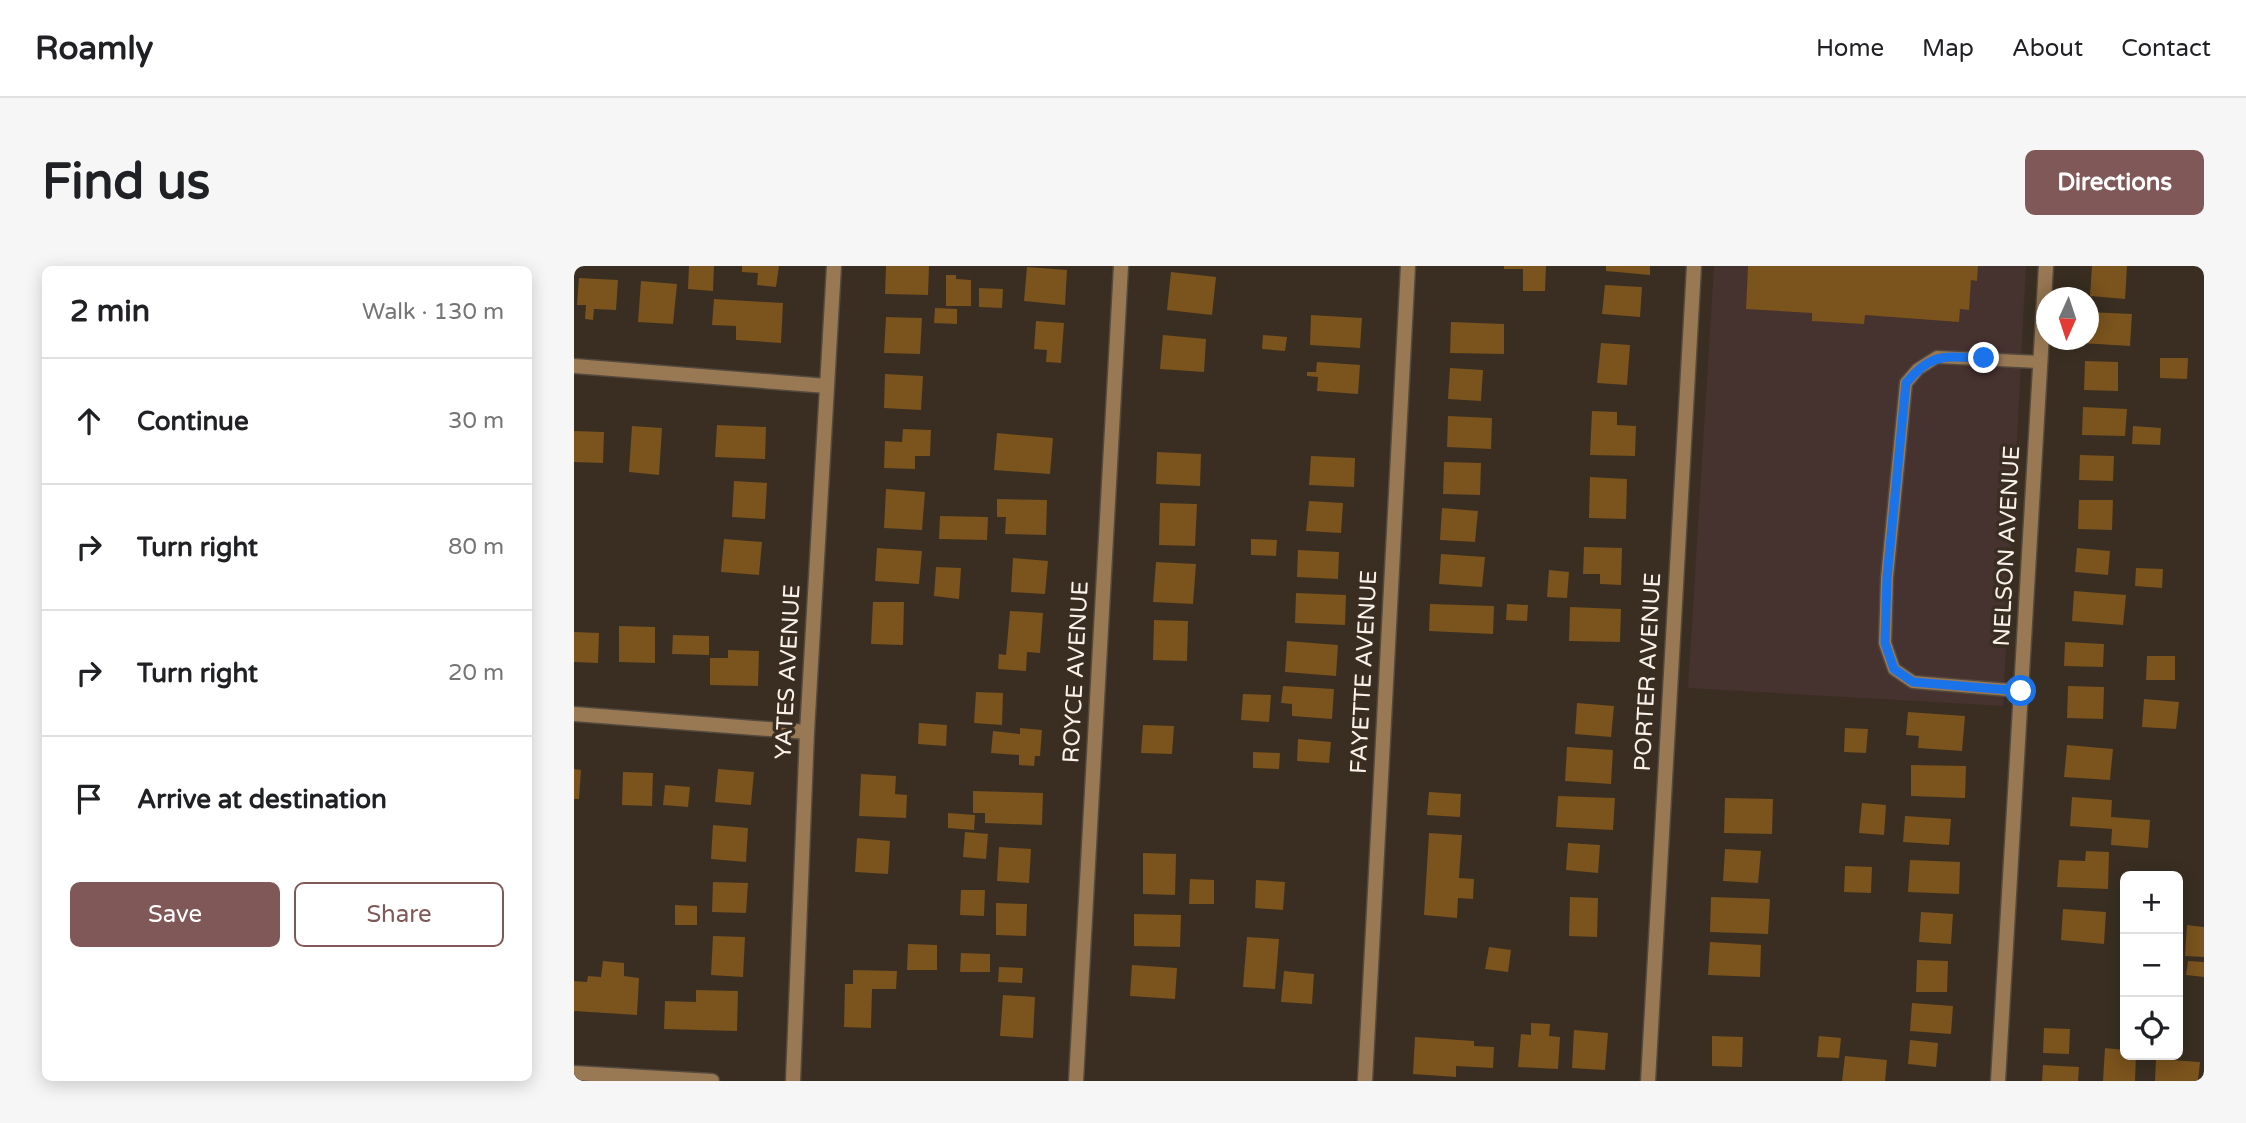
<!DOCTYPE html>
<html lang="en">
<head>
<meta charset="utf-8">
<style>
	:root { --surface:#fff; --page:#f6f6f6; --text:#202124; --muted:#757577; --line:#e0e0e0; --accent:#805857 }
	body { margin:0; font-family:"Varela Round",sans-serif; background:var(--page); color:var(--text) }
	.controls { position:absolute; right:21px; bottom:21px; display:grid; overflow:hidden; border-radius:10px; box-shadow:0 4px 18px #0003 }
	.controls button { width:63px; height:63px; display:grid; place-items:center; padding:0; border:0; border-bottom:2px solid var(--line); background:var(--surface); color:var(--text); font:35px sans-serif }
	.compass { position:absolute; left:1462px; top:21px; width:63px; height:63px; border-radius:50%; background:var(--surface); box-shadow:0 4px 18px #0003; rotate:183deg }
	.stop { position:absolute; width:21px; height:21px; margin:-16px; border:5px solid #1a73e8; border-radius:50%; background:#fff }
	.stop.end { background:#1a73e8; border-color:#fff; box-shadow:0 2px 7px #0008 }
	.list { margin:0; padding:0; list-style:none }
	h2 { display:flex; justify-content:space-between; align-items:center; height:91px; margin:0; padding:0 28px; font-size:30px }
	h2 small { font-size:23px; font-weight:400; color:var(--muted) }
	.list li { display:grid; grid-template-columns:46px 1fr auto; gap:21px; align-items:center; box-sizing:border-box; height:126px; padding:0 28px; border-top:2px solid var(--line) }
	.list b { display:block; font-size:26px; white-space:nowrap }
	.list em { font-size:23px; font-style:normal; color:var(--muted) }
	.actions { display:flex; gap:14px; padding:21px 28px }
	.actions a { flex:1; padding:16px 0; border:2px solid var(--accent); border-radius:10px; text-align:center; font-size:24px; color:var(--accent) }
	.actions .main { background:var(--accent); color:#fff }
	.icon { flex:none; width:38px; height:38px; fill:none; stroke:currentColor; stroke-width:2; stroke-linecap:round; stroke-linejoin:round }
	.map { position:relative; flex:none; width:1630px; height:815px; overflow:hidden; border-radius:10px }
	header { display:flex; align-items:center; gap:42px; box-sizing:border-box; height:98px; padding:0 35px; background:var(--surface); border-bottom:2px solid var(--line) }
	header strong { font-size:33px }
	nav { display:flex; gap:38px; margin-inline-start:auto; font-size:24px }
	.intro { display:flex; align-items:center; justify-content:space-between; box-sizing:border-box; height:168px; padding:0 42px }
	h1 { margin:0; font-size:49px }
	.button { padding:18px 32px; border-radius:10px; background:var(--accent); color:#fff; font-size:24px; font-weight:700 }
	main { display:flex; gap:42px; padding:0 42px }
	aside { flex:1; background:var(--surface); border-radius:10px; box-shadow:0 4px 18px #0003 }
	.map>svg:first-child { display:block }
	.education { fill:#46322f }
	.building { fill:#7a531d }
	.lines { fill:none; stroke-linecap:round; stroke-linejoin:round }
	.service-casing { stroke:#54493d; stroke-width:15 }
	.minor-casing { stroke:#54493d; stroke-width:17 }
	.service { stroke:#997854; stroke-width:12 }
	.minor { stroke:#997854; stroke-width:14 }
	.route { stroke:#1a73e8; stroke-width:9 }
	.labels { text-anchor:middle; dominant-baseline:central; stroke-width:7; stroke-linejoin:round; paint-order:stroke }
	.street-label { font-size:23px; fill:#faf2ea; stroke:#392e21 }
</style>
</head>
<body>
<header>
<strong>Roamly</strong>
<nav><a>Home</a><a>Map</a><a>About</a><a>Contact</a></nav>
</header>
<div class="intro"><h1>Find us</h1><a class="button">Directions</a></div>
<main>
<aside>
<h2>2 min<small>Walk · 130 m</small></h2>
<ul class="list">
<li><svg class="icon" aria-label="ahead" viewBox="0 0 24 24"><path d="M12 20V5M6 11l6-6 6 6"/></svg><div><b>Continue</b></div><em>30 m</em></li>
<li><svg class="icon" aria-label="right" viewBox="0 0 24 24"><path d="M7 20v-9h11M14 6l5 5-5 5"/></svg><div><b>Turn right</b></div><em>80 m</em></li>
<li><svg class="icon" aria-label="right" viewBox="0 0 24 24"><path d="M7 20v-9h11M14 6l5 5-5 5"/></svg><div><b>Turn right</b></div><em>20 m</em></li>
<li><svg class="icon" aria-label="arrive" viewBox="0 0 24 24"><path d="M6 21V4h12l-3 4 3 4H6"/></svg><div><b>Arrive at destination</b></div></li>
</ul>
<div class="actions"><a class="main">Save</a><a>Share</a></div>
</aside>
<div class="map">
<svg width="1630" height="815" viewBox="0 0 1630 815">
	<rect width="100%" height="100%" fill="#392e21"/>
	<!-- education -->
	<polygon class="education" points="1140,0 1452,0 1429,440 1114,422"/>
	<!-- building -->
	<g class="building">
		<polygon points="115,0 140,0 139,25 114,23"/>
		<polygon points="168,0 205,0 202,21 183,19 184,7 168,6"/>
		<polygon points="312,0 355,0 354,29 311,28"/>
		<polygon points="930,0 972,0 971,25 949,25 949,3 930,3"/>
		<polygon points="1032,0 1076,0 1076,9 1032,5"/>
		<polygon points="1174,0 1404,0 1403,15 1397,14 1395,44 1386,43 1385,56 1291,49 1290,58 1238,55 1238,47 1172,43"/>
		<polygon points="1518,0 1553,0 1551,33 1516,30"/>
		<polygon points="453,1 493,4 491,39 450,35"/>
		<polygon points="597,6 642,11 638,49 593,44"/>
		<polygon points="372,9 382,9 382,13 397,14 397,40 372,40"/>
		<polygon points="5,12 44,14 42,44 20,43 19,54 11,53 12,39 3,39"/>
		<polygon points="67,15 103,18 99,58 64,56"/>
		<polygon points="1031,19 1068,21 1066,51 1028,48"/>
		<polygon points="405,22 429,23 428,42 405,41"/>
		<polygon points="140,33 209,37 207,77 162,74 162,60 138,59"/>
		<polygon points="361,42 383,43 383,58 360,57"/>
		<polygon points="1514,46 1558,48 1556,80 1507,77 1507,74 1514,74"/>
		<polygon points="737,49 788,52 786,82 736,79"/>
		<polygon points="312,51 348,52 346,88 310,87"/>
		<polygon points="462,55 490,57 487,97 472,96 473,84 460,83"/>
		<polygon points="877,56 930,58 930,88 876,87"/>
		<polygon points="589,69 632,73 630,106 586,103"/>
		<polygon points="689,69 713,71 711,85 688,83"/>
		<polygon points="1027,77 1056,79 1053,119 1023,117"/>
		<polygon points="1586,92 1614,92 1613,113 1586,112"/>
		<polygon points="1511,95 1544,96 1544,125 1510,124"/>
		<polygon points="743,96 786,99 784,128 743,125 744,111 733,110 733,106 742,106"/>
		<polygon points="876,102 909,104 907,135 874,133"/>
		<polygon points="311,108 349,110 347,144 310,142"/>
		<polygon points="1509,141 1553,143 1551,170 1508,169"/>
		<polygon points="1018,145 1043,146 1043,159 1062,160 1061,190 1016,189"/>
		<polygon points="874,150 918,152 917,183 873,181"/>
		<polygon points="143,159 192,161 191,193 141,191"/>
		<polygon points="58,160 88,162 85,209 55,206"/>
		<polygon points="1559,160 1587,162 1586,179 1558,178"/>
		<polygon points="329,163 357,164 356,190 341,190 341,203 310,202 311,175 328,176"/>
		<polygon points="0,165 30,166 29,197 0,196"/>
		<polygon points="423,167 479,172 476,208 420,204"/>
		<polygon points="583,186 627,188 626,220 582,218"/>
		<polygon points="1506,189 1540,190 1539,215 1505,214"/>
		<polygon points="737,190 781,192 780,221 735,219"/>
		<polygon points="870,196 907,197 906,229 869,228"/>
		<polygon points="1016,211 1053,213 1052,253 1015,252"/>
		<polygon points="160,215 193,217 191,253 158,251"/>
		<polygon points="312,223 351,226 348,264 310,262"/>
		<polygon points="423,233 473,234 472,269 431,268 432,251 423,251"/>
		<polygon points="1505,234 1539,234 1538,264 1504,263"/>
		<polygon points="735,235 769,237 767,267 732,265"/>
		<polygon points="586,237 623,238 621,280 585,279"/>
		<polygon points="868,242 904,245 901,276 866,274"/>
		<polygon points="366,250 414,251 413,274 365,273"/>
		<polygon points="150,273 188,276 185,309 147,306"/>
		<polygon points="677,273 703,274 702,290 677,289"/>
		<polygon points="1010,281 1048,282 1047,319 1026,318 1026,308 1009,308"/>
		<polygon points="303,282 348,285 345,318 301,315"/>
		<polygon points="1503,282 1536,285 1534,309 1501,306"/>
		<polygon points="724,284 765,286 764,313 723,311"/>
		<polygon points="867,288 911,291 908,321 865,318"/>
		<polygon points="439,292 474,295 471,328 437,326"/>
		<polygon points="582,296 622,298 619,338 579,336"/>
		<polygon points="362,301 387,302 385,333 360,330"/>
		<polygon points="1562,302 1589,303 1588,322 1561,320"/>
		<polygon points="975,304 995,306 993,332 973,331"/>
		<polygon points="1500,325 1552,329 1549,359 1498,355"/>
		<polygon points="722,327 772,329 771,359 721,357"/>
		<polygon points="299,336 330,336 329,379 297,378"/>
		<polygon points="856,338 920,340 919,368 855,365"/>
		<polygon points="933,338 954,339 953,355 932,354"/>
		<polygon points="996,341 1047,343 1046,376 995,375"/>
		<polygon points="436,345 469,347 466,387 453,386 452,405 424,403 425,388 432,389"/>
		<polygon points="580,354 614,355 613,395 579,394"/>
		<polygon points="45,360 81,361 81,397 45,396"/>
		<polygon points="0,366 25,367 24,397 0,396"/>
		<polygon points="99,369 135,370 135,389 98,388"/>
		<polygon points="713,375 764,379 762,410 711,406"/>
		<polygon points="1491,376 1530,378 1529,401 1490,400"/>
		<polygon points="154,384 185,385 184,420 136,419 136,392 154,392"/>
		<polygon points="1573,390 1601,390 1601,414 1572,414"/>
		<polygon points="709,420 760,423 758,453 718,450 718,438 707,437"/>
		<polygon points="1494,420 1530,421 1529,453 1493,452"/>
		<polygon points="402,426 429,427 428,459 400,457"/>
		<polygon points="669,428 697,429 695,456 667,454"/>
		<polygon points="1570,433 1605,436 1602,463 1568,461"/>
		<polygon points="1003,437 1040,440 1037,471 1001,468"/>
		<polygon points="1334,446 1391,450 1388,485 1344,482 1345,470 1332,469"/>
		<polygon points="345,457 373,459 372,480 344,478"/>
		<polygon points="569,459 600,460 598,488 567,487"/>
		<polygon points="446,462 468,464 466,490 461,490 460,500 445,499 445,489 417,487 419,465 446,468"/>
		<polygon points="1271,462 1294,463 1292,487 1270,486"/>
		<polygon points="724,473 757,476 755,497 723,495"/>
		<polygon points="1493,479 1539,483 1536,514 1490,511"/>
		<polygon points="993,481 1039,484 1037,518 991,515"/>
		<polygon points="679,486 706,487 705,503 679,502"/>
		<polygon points="1337,499 1392,500 1391,532 1337,530"/>
		<polygon points="0,503 7,504 5,533 0,533"/>
		<polygon points="144,503 180,506 177,539 141,536"/>
		<polygon points="49,506 79,507 78,540 48,539"/>
		<polygon points="287,508 322,510 321,528 333,529 332,552 285,550"/>
		<polygon points="91,519 116,521 114,541 89,539"/>
		<polygon points="399,525 469,527 468,559 411,557 411,547 399,547"/>
		<polygon points="855,526 887,528 886,551 853,549"/>
		<polygon points="984,530 1041,532 1039,564 982,561"/>
		<polygon points="1498,531 1538,534 1537,551 1576,554 1574,582 1537,579 1538,563 1496,560"/>
		<polygon points="1151,532 1199,533 1198,568 1150,567"/>
		<polygon points="1288,537 1312,539 1310,569 1285,567"/>
		<polygon points="374,547 401,549 400,564 374,562"/>
		<polygon points="1331,550 1377,553 1375,579 1329,576"/>
		<polygon points="139,559 174,562 172,596 137,593"/>
		<polygon points="391,566 414,568 412,593 389,591"/>
		<polygon points="855,567 888,569 885,612 900,613 899,633 884,632 883,652 850,649"/>
		<polygon points="283,572 316,575 314,608 281,606"/>
		<polygon points="994,577 1026,579 1024,607 992,604"/>
		<polygon points="425,581 457,583 455,617 423,615"/>
		<polygon points="1151,583 1187,585 1184,617 1149,615"/>
		<polygon points="1512,585 1535,586 1534,623 1483,621 1485,594 1511,595"/>
		<polygon points="569,587 602,588 601,629 569,628"/>
		<polygon points="1336,594 1386,596 1385,628 1334,626"/>
		<polygon points="1271,600 1298,601 1297,627 1270,626"/>
		<polygon points="616,613 640,614 640,638 615,638"/>
		<polygon points="682,614 711,616 709,644 681,642"/>
		<polygon points="139,616 174,617 172,647 138,646"/>
		<polygon points="387,624 411,624 410,650 386,649"/>
		<polygon points="996,631 1024,632 1023,671 995,670"/>
		<polygon points="1137,631 1196,633 1194,668 1136,666"/>
		<polygon points="422,637 453,638 452,670 422,669"/>
		<polygon points="101,639 123,640 123,659 101,659"/>
		<polygon points="1489,643 1532,646 1530,678 1487,674"/>
		<polygon points="1347,646 1379,648 1377,678 1345,676"/>
		<polygon points="560,648 607,649 606,681 560,680"/>
		<polygon points="1613,659 1630,661 1630,691 1611,690"/>
		<polygon points="139,670 171,671 169,711 137,709"/>
		<polygon points="673,671 705,673 701,723 669,721"/>
		<polygon points="1136,676 1187,679 1186,711 1134,709"/>
		<polygon points="334,678 363,679 363,704 333,704"/>
		<polygon points="915,681 937,684 934,706 911,703"/>
		<polygon points="387,687 416,688 416,706 386,706"/>
		<polygon points="1343,694 1374,695 1373,726 1342,726"/>
		<polygon points="29,695 50,697 50,710 65,712 63,749 0,745 0,715 13,716 14,710 27,711"/>
		<polygon points="1614,695 1630,696 1630,711 1612,709"/>
		<polygon points="558,699 603,702 601,733 556,730"/>
		<polygon points="425,701 449,702 448,717 424,716"/>
		<polygon points="279,704 323,705 322,723 298,723 297,762 270,761 271,718 279,718"/>
		<polygon points="710,705 740,708 738,738 707,736"/>
		<polygon points="122,724 164,725 163,765 90,763 91,735 122,736"/>
		<polygon points="429,729 461,731 459,772 426,770"/>
		<polygon points="1338,737 1379,740 1377,768 1336,765"/>
		<polygon points="957,757 976,758 975,770 986,771 984,803 944,801 947,768 957,769"/>
		<polygon points="1470,762 1496,763 1495,788 1469,787"/>
		<polygon points="1000,764 1034,767 1031,804 998,802"/>
		<polygon points="1138,770 1169,771 1168,801 1138,800"/>
		<polygon points="1245,770 1267,772 1265,792 1243,791"/>
		<polygon points="841,771 900,775 900,780 920,781 919,802 882,800 882,811 839,808"/>
		<polygon points="1336,774 1364,777 1362,801 1334,798"/>
		<polygon points="1531,782 1551,784 1551,789 1562,789 1561,815 1529,815"/>
		<polygon points="1271,790 1313,794 1311,815 1268,815"/>
		<polygon points="1582,793 1626,796 1624,815 1581,815"/>
		<polygon points="1469,799 1505,801 1504,815 1468,815"/>
	</g>
	<g class="lines">
		<defs>
			<polyline id="service" points="1447,425 1339,416 1320,403 1311,377 1313,312 1332,117 1344,103 1363,91 1466,96"/>
			<g id="minor">
				<polyline points="0,100 253,120"/>
				<polyline points="0,448 233,466"/>
				<polyline points="0,807 138,815"/>
				<polyline points="219,815 233,466 260,0"/>
				<polyline points="502,815 547,0"/>
				<polyline points="791,815 834,0"/>
				<polyline points="1074,815 1120,0"/>
				<polyline points="1424,815 1472,0"/>
			</g>
		</defs>
		<!-- service casing -->
		<use href="#service" class="service-casing"/>
		<!-- minor casing -->
		<use href="#minor" class="minor-casing"/>
		<!-- service -->
		<use href="#service" class="service"/>
		<!-- minor -->
		<use href="#minor" class="minor"/>
	</g>
	<g class="lines">
		<!-- route -->
		<path class="route" d="M1410,92c-39,-1 -51,-7 -78,25l-19,195 -2,65 9,26 19,13 108,9"/>
	</g>
	<g class="labels">
		<!-- street labels -->
		<g class="street-label">
			<text transform="translate(1433 280) rotate(-87)">NELSON AVENUE</text>
			<text transform="translate(214 406) rotate(-87)">YATES AVENUE</text>
			<text transform="translate(502 406) rotate(-87)">ROYCE AVENUE</text>
			<text transform="translate(790 406) rotate(-87)">FAYETTE AVENUE</text>
			<text transform="translate(1074 406) rotate(-87)">PORTER AVENUE</text>
		</g>
	</g>
</svg>
<div class="controls">
<button>+</button>
<button>−</button>
<button><svg class="icon" aria-label="locate" viewBox="0 0 24 24"><circle cx="12" cy="12" r="6"/><path d="M12 2v4M12 18v4M2 12h4M18 12h4"/></svg></button>
</div>
<svg class="compass" viewBox="-18 -18 36 36"><path d="M0-13l5 13h-10z" fill="#e53935"/><path d="M0 13l5-13h-10z" fill="#757577"/></svg>
<div class="stop" style="left:1447px;top:425px"></div>
<div class="stop end" style="left:1410px;top:92px"></div>
</div>
</main>
</body>
</html>
